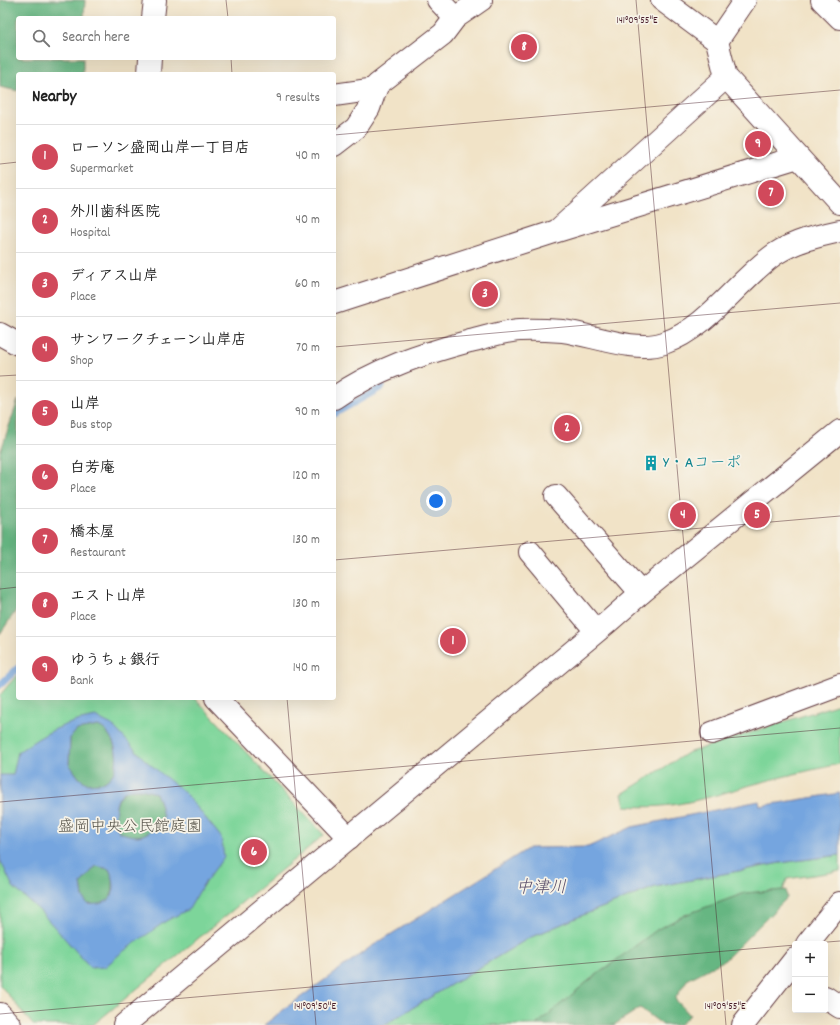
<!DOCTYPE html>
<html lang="en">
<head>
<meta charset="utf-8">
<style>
	:root { --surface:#fff; --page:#f2f2f2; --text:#222; --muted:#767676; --line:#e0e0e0; --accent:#d1495b }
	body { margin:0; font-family:Dekko,"Klee One",sans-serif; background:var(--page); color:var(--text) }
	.controls { position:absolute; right:12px; bottom:12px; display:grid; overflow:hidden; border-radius:4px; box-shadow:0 4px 16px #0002 }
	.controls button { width:36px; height:36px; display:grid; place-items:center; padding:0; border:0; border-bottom:1px solid var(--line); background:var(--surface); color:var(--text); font:20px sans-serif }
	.you { position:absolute; left:436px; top:501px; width:14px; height:14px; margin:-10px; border:3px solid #fff; border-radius:50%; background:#1a73e8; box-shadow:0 0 0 6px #1a73e833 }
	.badge { display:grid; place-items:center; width:26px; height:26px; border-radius:50%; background:var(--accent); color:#fff; font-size:13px; font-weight:700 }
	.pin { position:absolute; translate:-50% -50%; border:2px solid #fff; box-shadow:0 1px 4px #0006 }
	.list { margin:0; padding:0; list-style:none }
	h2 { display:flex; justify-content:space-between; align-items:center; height:52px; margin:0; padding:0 16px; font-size:17px }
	h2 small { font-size:13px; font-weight:400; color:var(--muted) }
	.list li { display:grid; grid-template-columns:26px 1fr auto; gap:12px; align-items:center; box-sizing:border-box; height:64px; padding:0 16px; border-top:1px solid var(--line) }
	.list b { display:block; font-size:15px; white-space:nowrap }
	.list p { margin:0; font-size:13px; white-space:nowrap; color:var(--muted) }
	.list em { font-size:13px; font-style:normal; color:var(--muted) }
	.icon { flex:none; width:22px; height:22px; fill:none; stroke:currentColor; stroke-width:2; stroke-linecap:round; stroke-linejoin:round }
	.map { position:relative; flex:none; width:840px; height:1025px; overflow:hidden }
	.search { position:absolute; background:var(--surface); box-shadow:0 4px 16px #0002; left:16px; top:16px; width:320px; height:44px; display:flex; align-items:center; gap:10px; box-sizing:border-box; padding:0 14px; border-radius:4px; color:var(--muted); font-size:15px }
	.panel { position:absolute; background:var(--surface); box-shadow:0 4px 16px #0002; left:16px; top:72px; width:320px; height:628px; border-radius:4px }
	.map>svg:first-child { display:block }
	.green { fill:#7dd59a; stroke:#647a62 }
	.forest { fill:#66b682; stroke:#586a56 }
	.water { fill:#74a5df; stroke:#5f6285; fill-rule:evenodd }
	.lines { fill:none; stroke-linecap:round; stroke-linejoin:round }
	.stream { stroke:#74a5df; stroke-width:7 }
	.minor-casing { stroke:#633c42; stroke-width:24 }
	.minor { stroke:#fff; stroke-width:22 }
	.ticks { fill:none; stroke:#4a1f2b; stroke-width:1; stroke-opacity:0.45 }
	.labels { text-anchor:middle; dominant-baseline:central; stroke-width:3.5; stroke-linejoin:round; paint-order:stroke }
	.culture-label { font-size:16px; fill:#0d838f; stroke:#f7f3e8; text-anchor:start }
	.park-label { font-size:16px; fill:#59564c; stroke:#f7f3e8 }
	.water-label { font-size:17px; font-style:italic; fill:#594e6a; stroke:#f7f3e8 }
	.ticks-label { font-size:10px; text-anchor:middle; fill:#4a1f2b; stroke:#f7f3e8; stroke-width:3.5; stroke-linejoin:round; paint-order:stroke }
</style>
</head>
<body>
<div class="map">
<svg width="840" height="1025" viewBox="0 0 840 1025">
	<rect width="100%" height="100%" fill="#f7f3e8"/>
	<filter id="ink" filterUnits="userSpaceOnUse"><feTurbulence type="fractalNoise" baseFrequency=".025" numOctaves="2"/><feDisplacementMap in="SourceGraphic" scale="8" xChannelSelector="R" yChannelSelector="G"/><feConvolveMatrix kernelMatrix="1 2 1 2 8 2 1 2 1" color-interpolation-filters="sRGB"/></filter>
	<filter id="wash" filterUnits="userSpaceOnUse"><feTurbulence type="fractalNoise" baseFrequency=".012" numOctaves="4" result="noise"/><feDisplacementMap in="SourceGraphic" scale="16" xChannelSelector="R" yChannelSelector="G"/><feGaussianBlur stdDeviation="0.9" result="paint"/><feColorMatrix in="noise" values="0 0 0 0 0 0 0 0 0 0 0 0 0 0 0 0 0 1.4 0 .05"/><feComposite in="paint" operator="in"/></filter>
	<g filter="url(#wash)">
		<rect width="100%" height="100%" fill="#f1e3c7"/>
		<!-- green -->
		<g class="green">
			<polygon points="18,674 18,698 195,698 324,835 93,1025 33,1025 0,985 0,695"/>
			<path d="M839,704l1,60c-30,6 -60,13 -89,21 -45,13 -78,25 -126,21l-3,-12 65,-41z"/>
			<polygon points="840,855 840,871 787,879 783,890 745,893 685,915 658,929 587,982 536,1025 384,1025 529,938 583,915 655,887 780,863"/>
		</g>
		<!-- forest -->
		<g class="forest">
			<polygon points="0,0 85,0 84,18 18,18 18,58 83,58 83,74 18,74 18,91 0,87"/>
			<polygon points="18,400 18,599 17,609 0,634 0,453"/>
			<path d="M98,726c18,6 27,43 8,55 -4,3 -13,2 -18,3l-9,-6 -10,-14 1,-26 6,-8z"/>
			<path d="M141,789l15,4 4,10 3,14c-15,19 -21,23 -45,15 -3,-13 -6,-36 11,-42 3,-1 8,-1 12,-1z"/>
			<path d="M96,866l13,3c6,12 7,31 -9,36 -4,1 -10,-1 -13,-1l-4,-7 -2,-14z"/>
			<polygon points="786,890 787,898 725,960 687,980 675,999 690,1015 679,1025 663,1025 640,1008 614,1025 536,1025 587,982 658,929 685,915 745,893"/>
		</g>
		<!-- water -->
		<g class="water">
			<path d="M96,717l16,8 33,35 41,34 35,43 3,20 -21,28 -14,24 -23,12 -45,32 -16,14 -14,1 -52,-58 -26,-23 -13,-27v-85h13l5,-23c26,-18 45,-30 78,-35zM98,726c18,6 27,43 8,55 -4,3 -13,2 -18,3l-9,-6 -10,-14 1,-26 7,-8zM141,789l15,4 4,10 3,14c-15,19 -21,23 -44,15 -5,-13 -7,-36 9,-42 4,-1 9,-1 13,-1zM96,866l13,3c11,22 3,38 -22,35l-4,-7 -2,-14z"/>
			<polygon points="840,793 840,855 780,863 655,887 583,915 529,938 384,1025 264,1025 287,1007 369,948 529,848 588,847 632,827 759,801 760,806"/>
		</g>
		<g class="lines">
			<!-- stream -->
			<g class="stream">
				<polyline points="334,414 382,387"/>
				<polyline points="0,685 18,668"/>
			</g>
		</g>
	</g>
	<g filter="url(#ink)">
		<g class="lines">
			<defs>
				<g id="minor">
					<polyline points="438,0 455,18"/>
					<polyline points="662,0 717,41 726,77 840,203"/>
					<polyline points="822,0 840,18"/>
					<polyline points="153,18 155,0"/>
					<polyline points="717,41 745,0"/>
					<polyline points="149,74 150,58"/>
					<polyline points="334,95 376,89"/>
					<polyline points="334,145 356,128 369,108 377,85 443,34 455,18 481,0"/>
					<polyline points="559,229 726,77"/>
					<polyline points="334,303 557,231 798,157"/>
					<polyline points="0,334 18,344"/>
					<path d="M334,398c41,-29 88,-44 136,-57 17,-4 34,-10 50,-11 15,-1 29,0 43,1 30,4 72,22 101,12 44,-15 74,-63 111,-89 20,-13 42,-18 65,-23"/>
					<polyline points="556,496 641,593"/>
					<polyline points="530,552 596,631"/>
					<polyline points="216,698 349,838"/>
					<polyline points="712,733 840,685"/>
					<polyline points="807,944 840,903"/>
					<polyline points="825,997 840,1007"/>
					<polyline points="0,1014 10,1025"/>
					<polyline points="124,1025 608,622 641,593 840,431"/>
					<polyline points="743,1025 795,959"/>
				</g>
			</defs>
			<!-- minor casing -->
			<use href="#minor" class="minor-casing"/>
			<!-- minor -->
			<use href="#minor" class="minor"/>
		</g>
	</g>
	<!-- ticks -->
	<path class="ticks" d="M226,0l2,18M636,0l90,1025M231,58l1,16M334,135l506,-45M0,164l18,-2M334,347l506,-44M0,376l18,-1M334,560l506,-44M0,589l18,-2M287,698l29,327M0,802l840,-74M802,944l38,-3M0,1014l795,-69"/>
	<!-- icons -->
	<defs>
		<symbol id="building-bare" viewBox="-9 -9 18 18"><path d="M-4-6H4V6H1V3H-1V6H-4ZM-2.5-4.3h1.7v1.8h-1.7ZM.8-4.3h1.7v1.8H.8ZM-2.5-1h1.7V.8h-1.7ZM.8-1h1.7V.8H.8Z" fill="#0f9aa8" stroke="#f7f3e8" stroke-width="2.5" paint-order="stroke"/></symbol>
	</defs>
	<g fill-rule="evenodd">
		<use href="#building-bare" x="640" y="452" width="22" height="22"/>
	</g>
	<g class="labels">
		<!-- culture labels -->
		<g class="culture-label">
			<text x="663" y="463">Y・Aコーポ</text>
		</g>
		<!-- park labels -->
		<g class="park-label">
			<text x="130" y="827">盛岡中央公民館庭園</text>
		</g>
		<!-- water labels -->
		<g class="water-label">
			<text x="541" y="889">中津川</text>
		</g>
	</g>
	<g class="ticks-label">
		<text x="637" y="23">141°09'55"E</text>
		<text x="315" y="1009">141°09'50"E</text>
		<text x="725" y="1009">141°09'55"E</text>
	</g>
</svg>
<div class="controls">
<button>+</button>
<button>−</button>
</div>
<div class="you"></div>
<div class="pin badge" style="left:453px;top:641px">1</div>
<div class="pin badge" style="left:567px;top:428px">2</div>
<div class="pin badge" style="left:485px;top:294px">3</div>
<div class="pin badge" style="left:683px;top:515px">4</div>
<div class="pin badge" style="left:757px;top:515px">5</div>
<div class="pin badge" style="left:254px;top:852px">6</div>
<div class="pin badge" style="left:771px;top:193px">7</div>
<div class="pin badge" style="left:524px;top:47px">8</div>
<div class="pin badge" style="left:758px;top:144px">9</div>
<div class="search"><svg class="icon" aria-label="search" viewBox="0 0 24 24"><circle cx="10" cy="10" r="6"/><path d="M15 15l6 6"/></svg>Search here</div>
<section class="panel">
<h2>Nearby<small>9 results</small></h2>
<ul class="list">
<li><span class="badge">1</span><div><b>ローソン盛岡山岸一丁目店</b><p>Supermarket</p></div><em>40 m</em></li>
<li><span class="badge">2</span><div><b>外川歯科医院</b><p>Hospital</p></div><em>40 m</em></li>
<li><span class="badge">3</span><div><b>ディアス山岸</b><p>Place</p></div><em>60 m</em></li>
<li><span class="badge">4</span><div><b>サンワークチェーン山岸店</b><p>Shop</p></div><em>70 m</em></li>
<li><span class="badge">5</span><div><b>山岸</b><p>Bus stop</p></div><em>90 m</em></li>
<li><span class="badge">6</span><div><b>白芳庵</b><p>Place</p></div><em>120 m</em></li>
<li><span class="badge">7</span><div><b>橋本屋</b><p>Restaurant</p></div><em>130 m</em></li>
<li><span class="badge">8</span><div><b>エスト山岸</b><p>Place</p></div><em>130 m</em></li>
<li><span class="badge">9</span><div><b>ゆうちょ銀行</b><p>Bank</p></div><em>140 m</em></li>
</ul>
</section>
</div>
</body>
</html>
